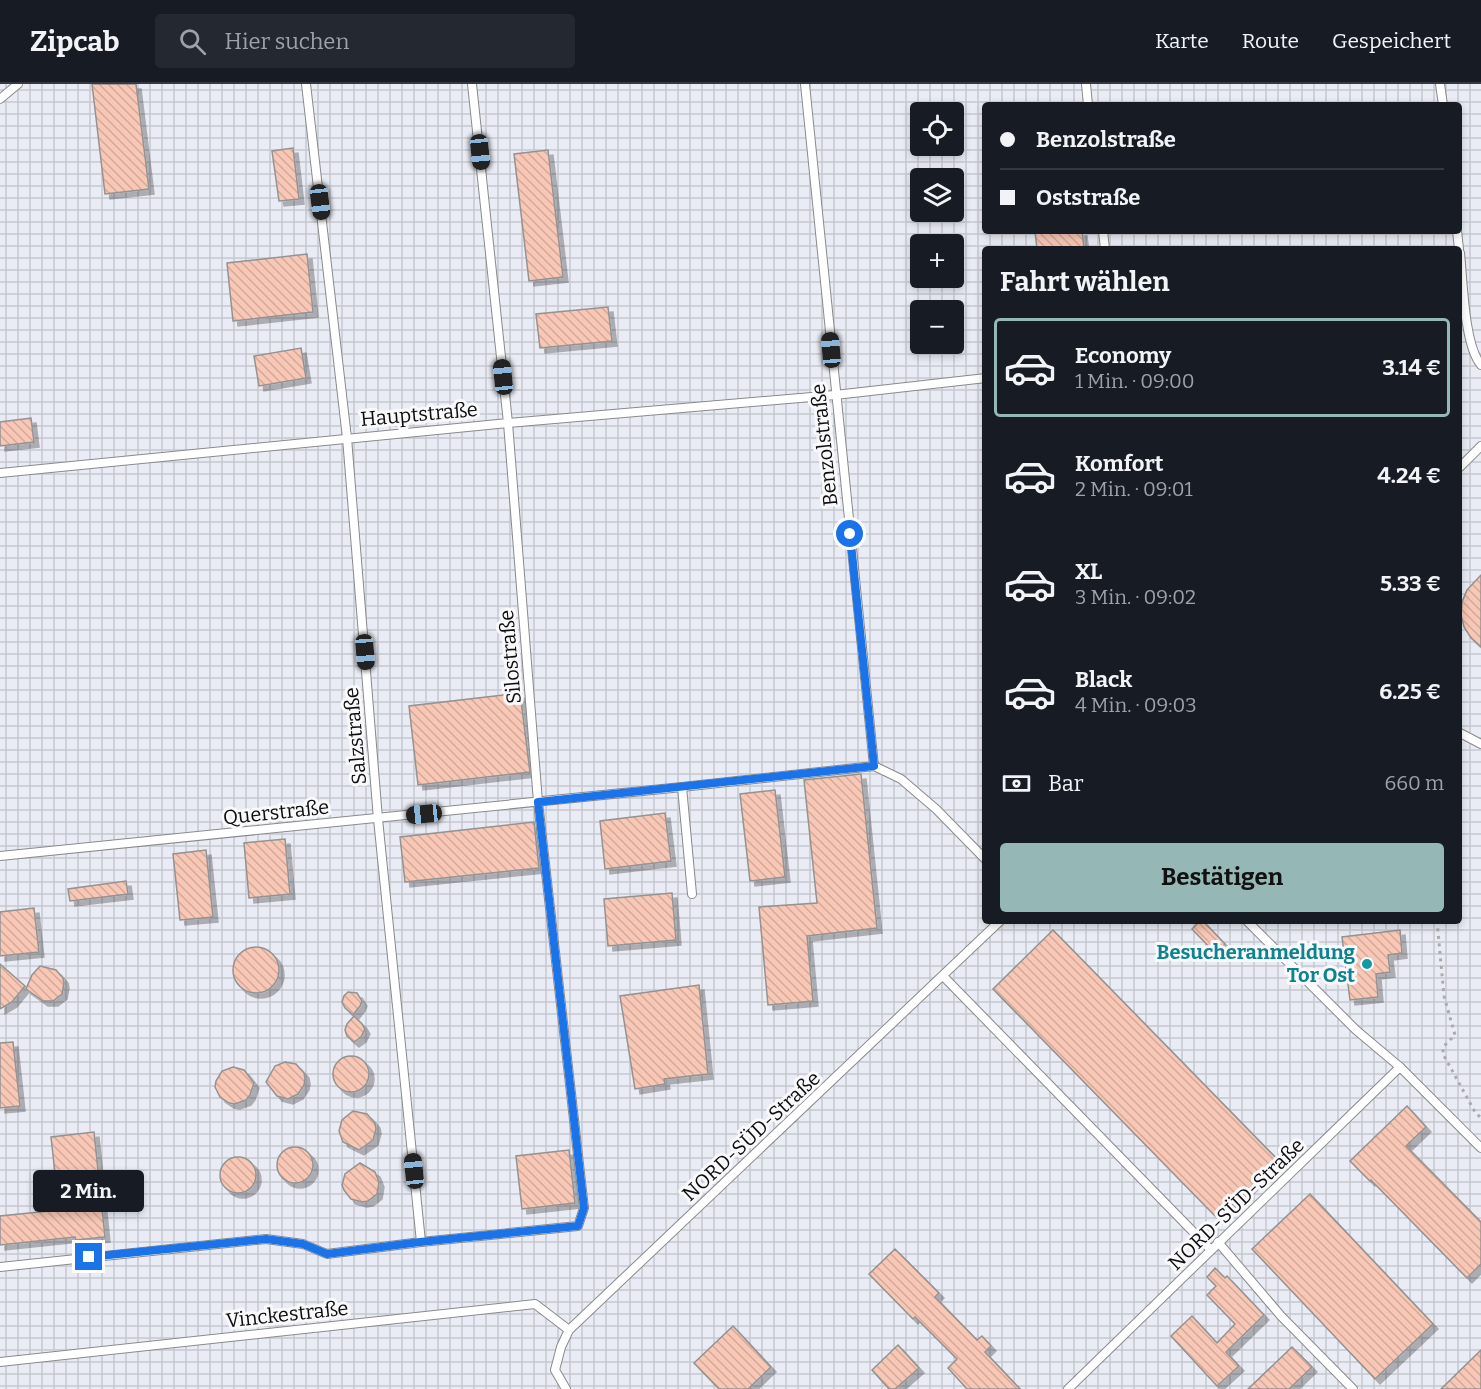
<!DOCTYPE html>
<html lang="de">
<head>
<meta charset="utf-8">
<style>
	:root { --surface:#171b24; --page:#242831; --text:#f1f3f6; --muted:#9ea1a6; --line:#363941; --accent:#95b7b6 }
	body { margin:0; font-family:Bitter,serif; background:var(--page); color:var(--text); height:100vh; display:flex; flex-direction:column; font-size:22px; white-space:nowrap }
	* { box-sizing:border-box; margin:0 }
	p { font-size:20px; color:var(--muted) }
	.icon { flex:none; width:33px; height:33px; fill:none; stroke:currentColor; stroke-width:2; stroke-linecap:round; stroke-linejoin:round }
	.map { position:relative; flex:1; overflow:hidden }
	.drawer { position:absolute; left:982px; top:162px; width:480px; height:678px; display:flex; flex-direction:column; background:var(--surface); border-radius:6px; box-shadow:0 3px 9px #0003 }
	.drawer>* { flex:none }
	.top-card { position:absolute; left:982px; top:18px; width:480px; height:132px; border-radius:6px; box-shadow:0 3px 9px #0003; display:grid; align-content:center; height:132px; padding:0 18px; background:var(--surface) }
	.controls { position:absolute; left:910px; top:18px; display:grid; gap:12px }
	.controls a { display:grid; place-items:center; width:54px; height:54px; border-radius:6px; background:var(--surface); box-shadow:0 3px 9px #0003; font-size:30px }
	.end { position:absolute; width:27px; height:27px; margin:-14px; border:8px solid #1a73e8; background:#fff; box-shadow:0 0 0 3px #fff }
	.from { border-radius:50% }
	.bubble { position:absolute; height:42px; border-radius:6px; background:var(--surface); box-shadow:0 3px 9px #0003; font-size:20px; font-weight:700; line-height:42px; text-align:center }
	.car { position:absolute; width:18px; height:36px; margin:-18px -9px; border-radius:8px; box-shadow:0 0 4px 2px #0007; background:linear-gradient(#222 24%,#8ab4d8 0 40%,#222 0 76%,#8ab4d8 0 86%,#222 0) }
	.top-card b { display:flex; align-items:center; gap:21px; height:57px; font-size:22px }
	.top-card b+b { border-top:2px solid var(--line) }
	.top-card i { width:15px; height:15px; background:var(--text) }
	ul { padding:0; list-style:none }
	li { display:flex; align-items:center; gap:18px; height:99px; margin:0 12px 9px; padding:0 6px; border:3px solid transparent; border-radius:6px }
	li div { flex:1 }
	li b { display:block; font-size:22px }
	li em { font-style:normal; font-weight:700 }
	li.selected { border-color:var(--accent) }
	li>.icon { width:54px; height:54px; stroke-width:1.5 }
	h2 { padding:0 18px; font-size:27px; line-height:72px }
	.pay { display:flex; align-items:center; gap:15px; height:66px; padding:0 18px; font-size:22px }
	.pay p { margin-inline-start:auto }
	.primary-button { display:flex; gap:12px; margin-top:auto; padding:12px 18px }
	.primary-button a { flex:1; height:69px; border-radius:6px; background:var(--accent); color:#111; font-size:24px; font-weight:700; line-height:69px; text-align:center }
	header { display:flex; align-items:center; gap:36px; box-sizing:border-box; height:84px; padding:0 30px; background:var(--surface); border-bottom:2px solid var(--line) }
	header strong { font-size:28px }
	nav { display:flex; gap:33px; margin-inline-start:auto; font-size:21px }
	.search { width:420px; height:54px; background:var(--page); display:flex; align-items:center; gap:15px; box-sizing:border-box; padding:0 21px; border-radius:6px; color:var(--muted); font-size:22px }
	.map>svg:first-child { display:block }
	.industrial { fill:url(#industrial-grid); fill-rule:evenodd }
	.building { fill:url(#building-back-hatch); stroke:#949292; stroke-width:1.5; filter:url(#shadow) }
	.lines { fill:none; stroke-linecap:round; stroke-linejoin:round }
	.service-casing { stroke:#8a8a8b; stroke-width:10 }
	.path { stroke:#ababad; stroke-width:3; stroke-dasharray:3 4.5; stroke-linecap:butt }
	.service { stroke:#fff; stroke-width:8 }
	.route { stroke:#1a73e8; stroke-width:8 }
	.culture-dot { fill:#0f9aa8; stroke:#f9f9fb; stroke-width:2 }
	.labels { text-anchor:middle; stroke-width:6; stroke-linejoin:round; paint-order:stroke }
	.street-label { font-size:20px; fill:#0d0d0e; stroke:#f9f9fb }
	.culture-label { font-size:20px; font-weight:bold; fill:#0d838f; stroke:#f9f9fb; text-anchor:end }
</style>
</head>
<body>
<header>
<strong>Zipcab</strong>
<div class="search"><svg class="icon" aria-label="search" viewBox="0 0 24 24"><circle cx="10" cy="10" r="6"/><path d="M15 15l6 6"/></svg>Hier suchen</div>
<nav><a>Karte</a><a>Route</a><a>Gespeichert</a></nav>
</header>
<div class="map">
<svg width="1481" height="1305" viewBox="0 0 1481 1305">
	<defs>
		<pattern id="industrial-grid" width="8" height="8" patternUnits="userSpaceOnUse" patternTransform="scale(1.5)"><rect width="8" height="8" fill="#e9ecf4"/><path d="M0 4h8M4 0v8" fill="none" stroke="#c7c9d0"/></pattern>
		<pattern id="building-back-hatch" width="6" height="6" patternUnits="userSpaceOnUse" patternTransform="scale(1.5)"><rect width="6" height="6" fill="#f8c7b5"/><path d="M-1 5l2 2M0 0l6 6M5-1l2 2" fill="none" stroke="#d3aa9a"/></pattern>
		<filter id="shadow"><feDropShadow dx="5" dy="5" stdDeviation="0" flood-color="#0004"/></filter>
	</defs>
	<rect width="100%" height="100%" fill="#f9f9fb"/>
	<path class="industrial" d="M0,0H1481V1305H0ZM986,21H1460V147H986ZM921,28H954V62H921ZM921,94H954V128H921ZM921,160H954V194H921ZM986,165H1460V837H986ZM921,226H954V260H921Z"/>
	<g class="building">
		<polygon points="92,0 136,0 149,105 105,110"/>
		<polygon points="293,64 299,115 279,117 272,67"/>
		<polygon points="548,66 563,193 529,197 514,70"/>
		<polygon points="1035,147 1082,147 1084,165 1037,165"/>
		<polygon points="307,170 313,228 233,237 227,179"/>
		<polygon points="608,223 612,257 540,264 536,230"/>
		<polygon points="301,264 306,294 259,302 254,272"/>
		<polygon points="31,334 34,358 0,362 0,338"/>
		<polygon points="1481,491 1481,563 1471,554 1464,543 1461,531 1462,518 1467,506"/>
		<polygon points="520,609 530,688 418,701 409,622"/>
		<polygon points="861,690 877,844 807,852 813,917 768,921 759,823 817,819 804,696"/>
		<polygon points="775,706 785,793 750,797 740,710"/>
		<polygon points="665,729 671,777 605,785 600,737"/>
		<polygon points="534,738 539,784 405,798 400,753"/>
		<polygon points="285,755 290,810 249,814 244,759"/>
		<polygon points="206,766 213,833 180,836 173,770"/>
		<polygon points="126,797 128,810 70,817 68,805"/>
		<polygon points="672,809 676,856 608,862 604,815"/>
		<polygon points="34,824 39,868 0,872 0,828"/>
		<polygon points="1200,837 1203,837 1225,860 1216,870 1192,845"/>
		<polygon points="1053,846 1278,1076 1218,1135 993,905"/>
		<polygon points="1400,846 1402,869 1388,871 1390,888 1376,890 1378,913 1350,916 1342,853"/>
		<circle cx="256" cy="886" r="23"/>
		<polygon points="0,880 25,902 12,918 0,925"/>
		<polygon points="40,882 56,886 63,894 64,899 62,910 53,917 43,917 26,905 32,891"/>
		<polygon points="699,901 708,990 664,995 665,1000 635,1005 620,912"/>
		<polygon points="348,908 357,909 362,917 360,922 353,931 345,924 342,918 344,912"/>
		<polygon points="354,932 362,940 365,945 361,953 354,958 347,952 345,946 347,940"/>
		<polygon points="13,958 20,1022 0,1024 0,959"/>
		<circle cx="351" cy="990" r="18"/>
		<polygon points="285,978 296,980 304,989 305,995 304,1001 298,1010 288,1015 277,1012 266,998 275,982"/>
		<polygon points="233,983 244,986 254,999 250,1011 246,1016 235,1020 229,1019 220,1013 215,1003 216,997 222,987"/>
		<polygon points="1407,1022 1426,1043 1406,1062 1481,1138 1481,1180 1467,1194 1371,1096 1370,1097 1350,1077"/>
		<polygon points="353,1027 367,1030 375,1039 376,1045 373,1056 359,1066 343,1058 339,1047 342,1036"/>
		<polygon points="94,1048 105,1153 76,1156 75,1153 0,1161 0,1132 59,1126 51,1053"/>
		<circle cx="295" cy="1081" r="18"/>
		<polygon points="569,1066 575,1119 522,1125 516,1072"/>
		<circle cx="238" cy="1091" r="18"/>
		<polygon points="360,1079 375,1088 379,1098 377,1110 368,1117 362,1118 351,1115 344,1106 342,1101 345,1090"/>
		<polygon points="1310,1110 1433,1240 1375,1295 1252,1165"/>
		<polygon points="895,1165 939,1209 935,1213 977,1256 982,1252 991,1262 985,1268 1020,1305 967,1305 948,1284 957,1275 915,1233 913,1235 869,1190"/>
		<polygon points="1215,1184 1225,1194 1227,1192 1264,1231 1226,1268 1239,1282 1217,1302 1171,1252 1192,1232 1217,1259 1235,1240 1207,1211 1216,1202 1207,1193"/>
		<polygon points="733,1242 771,1283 748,1305 719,1305 694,1279"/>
		<polygon points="898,1261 919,1284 895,1305 889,1305 872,1286"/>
		<polygon points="1292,1263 1312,1283 1289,1305 1248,1305"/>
		<polygon points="1481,1266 1481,1305 1441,1305"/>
	</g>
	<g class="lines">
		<defs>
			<g id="service">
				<polyline points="306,0 347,354 378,735 421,1158"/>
				<polyline points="805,0 874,682"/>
				<polyline points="1086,0 1088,21"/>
				<polyline points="1440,0 1443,21"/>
				<polyline points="0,15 18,0"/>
				<polyline points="1103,147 1105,165"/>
				<polyline points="1457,147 1459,165"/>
				<path d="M1460,169C1463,197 1464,261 1481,281"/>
				<polyline points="1460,383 1481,362"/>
				<polyline points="0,389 508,339 835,311 986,294"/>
				<polyline points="1460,649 1481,660"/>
				<polyline points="682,703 692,810"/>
				<polyline points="0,772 682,703 874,682 901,695 936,725 986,776"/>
				<polyline points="1247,837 1356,946 1400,983 1481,1064"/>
				<polyline points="943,892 1211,1166"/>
				<polyline points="1218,1158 1281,1232 1353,1305"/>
				<polyline points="0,1183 266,1155 303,1160 327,1170 421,1158 578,1142 584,1124 538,718 508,339 472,0"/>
				<polyline points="0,1278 535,1220 569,1246"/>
				<polyline points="566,1305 555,1286 561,1263 569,1246 1000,837"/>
				<polyline points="1068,1305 1400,983"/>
			</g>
		</defs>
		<use href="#service" class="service-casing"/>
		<polyline class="path" points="1437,837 1444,912 1455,951 1443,963 1443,970 1475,1028 1481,1034"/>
		<use href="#service" class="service"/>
	</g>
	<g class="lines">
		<polyline class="route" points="89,1173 266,1155 303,1160 327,1170 420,1158 578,1142 584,1124 538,718 874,682 850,450"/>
	</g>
	<circle class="culture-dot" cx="1367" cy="880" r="6"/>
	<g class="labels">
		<g class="street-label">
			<text transform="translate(419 330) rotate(-5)" y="7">Hauptstraße</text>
			<text transform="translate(824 361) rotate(-96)" y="7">Benzolstraße</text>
			<text transform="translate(510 573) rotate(-95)" y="7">Silostraße</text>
			<text transform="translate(355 652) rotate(-95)" y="7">Salzstraße</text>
			<text transform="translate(276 728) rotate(-6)" y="7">Querstraße</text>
			<text transform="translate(751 1052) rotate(-43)" y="7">NORD-SÜD-Straße</text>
			<text transform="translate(1236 1120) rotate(-44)" y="7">NORD-SÜD-Straße</text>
			<text transform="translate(287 1230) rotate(-6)" y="7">Vinckestraße</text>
		</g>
		<g class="culture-label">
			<text x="1355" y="875">Besucheranmeldung<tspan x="1355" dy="23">Tor Ost</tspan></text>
		</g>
	</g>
</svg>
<div class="controls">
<a><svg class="icon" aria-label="locate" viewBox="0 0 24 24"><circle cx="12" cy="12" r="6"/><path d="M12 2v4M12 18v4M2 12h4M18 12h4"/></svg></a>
<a><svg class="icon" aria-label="layers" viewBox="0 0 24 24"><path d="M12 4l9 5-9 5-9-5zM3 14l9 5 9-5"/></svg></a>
<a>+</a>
<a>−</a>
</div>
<i class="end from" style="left:850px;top:450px"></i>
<i class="end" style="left:89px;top:1173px"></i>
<div class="bubble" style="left:33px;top:1086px;width:111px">2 Min.</div>
<i class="car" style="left:480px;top:68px;rotate:174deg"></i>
<i class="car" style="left:320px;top:118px;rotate:173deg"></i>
<i class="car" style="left:831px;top:266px;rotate:355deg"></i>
<i class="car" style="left:503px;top:293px;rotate:354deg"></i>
<i class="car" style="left:365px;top:568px;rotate:175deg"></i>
<i class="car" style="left:424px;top:730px;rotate:264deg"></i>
<i class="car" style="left:414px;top:1087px;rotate:354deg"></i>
<div class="top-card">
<b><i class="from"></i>Benzolstraße</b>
<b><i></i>Oststraße</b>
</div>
<section class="drawer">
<h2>Fahrt wählen</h2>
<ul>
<li class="selected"><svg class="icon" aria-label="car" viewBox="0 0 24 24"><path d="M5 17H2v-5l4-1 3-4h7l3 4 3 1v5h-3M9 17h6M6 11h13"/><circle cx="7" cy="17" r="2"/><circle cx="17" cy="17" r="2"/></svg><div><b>Economy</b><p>1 Min. · 09:00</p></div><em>3.14 €</em></li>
<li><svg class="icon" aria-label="car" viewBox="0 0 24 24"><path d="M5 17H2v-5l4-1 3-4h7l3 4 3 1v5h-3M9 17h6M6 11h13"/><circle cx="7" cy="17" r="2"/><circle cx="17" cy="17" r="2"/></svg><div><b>Komfort</b><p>2 Min. · 09:01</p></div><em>4.24 €</em></li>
<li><svg class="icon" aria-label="car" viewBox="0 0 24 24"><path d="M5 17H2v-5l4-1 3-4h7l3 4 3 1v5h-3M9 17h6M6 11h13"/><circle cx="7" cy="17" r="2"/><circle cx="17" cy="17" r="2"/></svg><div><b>XL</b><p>3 Min. · 09:02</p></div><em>5.33 €</em></li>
<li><svg class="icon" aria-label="car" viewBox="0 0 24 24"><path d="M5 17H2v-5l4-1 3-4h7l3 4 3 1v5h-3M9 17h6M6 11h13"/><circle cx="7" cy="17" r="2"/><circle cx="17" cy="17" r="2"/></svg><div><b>Black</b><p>4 Min. · 09:03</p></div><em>6.25 €</em></li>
</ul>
<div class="pay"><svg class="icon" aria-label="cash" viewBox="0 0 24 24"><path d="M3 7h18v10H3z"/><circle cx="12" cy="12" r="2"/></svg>Bar<p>660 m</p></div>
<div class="primary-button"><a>Bestätigen</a></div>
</section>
</div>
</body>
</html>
